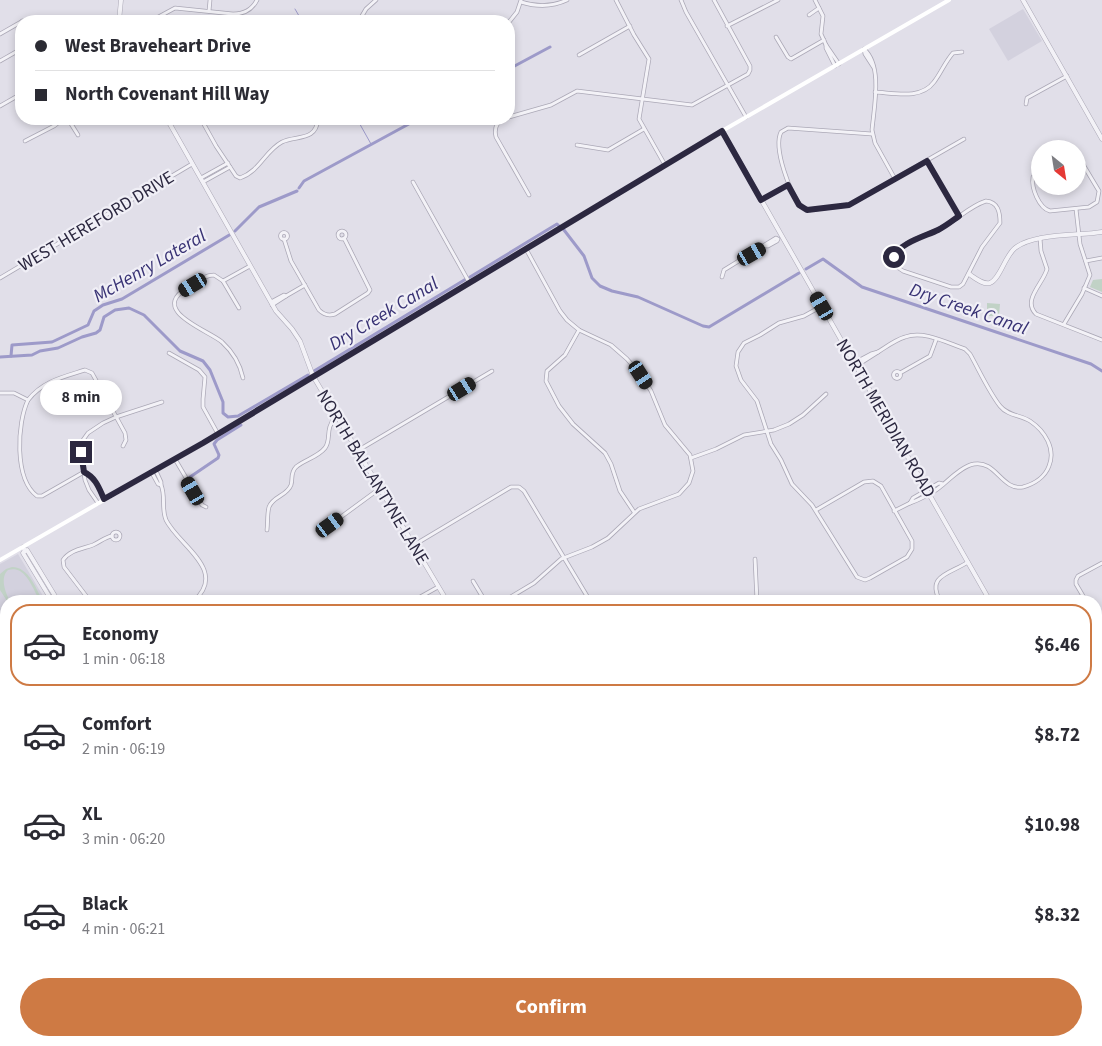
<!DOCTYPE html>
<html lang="en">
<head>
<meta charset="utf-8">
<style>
	:root { --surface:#fff; --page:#f2f2f3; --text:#2b2b33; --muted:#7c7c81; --line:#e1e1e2; --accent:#ce7a44 }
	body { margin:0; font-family:"Source Sans 3",sans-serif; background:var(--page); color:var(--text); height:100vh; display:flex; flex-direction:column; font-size:19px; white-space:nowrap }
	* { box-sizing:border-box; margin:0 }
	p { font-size:16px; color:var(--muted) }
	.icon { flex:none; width:28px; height:28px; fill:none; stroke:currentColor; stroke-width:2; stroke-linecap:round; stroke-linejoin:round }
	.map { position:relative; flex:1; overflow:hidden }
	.sheet { position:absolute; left:0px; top:595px; width:1102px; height:451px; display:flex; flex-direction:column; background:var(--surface); border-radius:20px 20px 0 0; box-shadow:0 2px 8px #0003 }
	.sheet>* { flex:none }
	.top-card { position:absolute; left:15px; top:15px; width:500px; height:110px; border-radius:20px; box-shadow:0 2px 8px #0003; display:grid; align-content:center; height:110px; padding:0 20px; background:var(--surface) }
	.needle { width:32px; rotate:150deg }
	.fabs { position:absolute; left:1031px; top:140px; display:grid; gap:10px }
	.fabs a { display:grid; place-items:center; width:55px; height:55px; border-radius:50%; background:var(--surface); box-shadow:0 2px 8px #0003; font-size:25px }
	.end { position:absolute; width:22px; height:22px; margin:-11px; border:6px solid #2c2840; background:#fff; box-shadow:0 0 0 2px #fff }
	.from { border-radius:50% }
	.bubble { position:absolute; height:35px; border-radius:18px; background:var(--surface); box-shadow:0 2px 8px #0003; font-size:16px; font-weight:700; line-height:35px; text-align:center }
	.car { position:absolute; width:15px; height:30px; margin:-15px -8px; border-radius:6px; box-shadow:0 0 4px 1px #0007; background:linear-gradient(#222 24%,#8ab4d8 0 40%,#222 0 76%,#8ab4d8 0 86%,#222 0) }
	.top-card b { display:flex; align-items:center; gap:18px; height:48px; font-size:19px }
	.top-card b+b { border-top:1px solid var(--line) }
	.top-card i { width:12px; height:12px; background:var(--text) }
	ul { padding:9px 0 0; list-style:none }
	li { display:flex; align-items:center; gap:15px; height:82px; margin:0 10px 8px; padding:0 10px; border:2px solid transparent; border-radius:20px }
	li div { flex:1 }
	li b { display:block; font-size:19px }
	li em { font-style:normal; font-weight:700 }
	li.active { border-color:var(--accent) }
	li>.icon { width:45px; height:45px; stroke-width:1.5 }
	.button { display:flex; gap:10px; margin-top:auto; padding:10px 20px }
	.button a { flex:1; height:58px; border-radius:30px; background:var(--accent); color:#fff; font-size:20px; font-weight:700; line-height:58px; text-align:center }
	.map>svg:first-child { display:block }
	.built { fill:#d3d1de }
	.green { fill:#c1d2c6 }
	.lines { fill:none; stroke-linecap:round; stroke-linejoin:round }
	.stream { stroke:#9d9ac9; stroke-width:1 }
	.canal { stroke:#9d9ac9; stroke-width:3 }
	.minor-casing { stroke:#aba8b6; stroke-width:4.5 }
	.tertiary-casing { stroke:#aba8b6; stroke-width:5 }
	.minor { stroke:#f3f2f7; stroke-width:3 }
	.tertiary { stroke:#f3f2f7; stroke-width:4 }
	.secondary { stroke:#fff; stroke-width:4 }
	.route { stroke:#2c2840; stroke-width:6 }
	.labels { text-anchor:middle; stroke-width:4.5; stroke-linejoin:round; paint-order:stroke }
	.street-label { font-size:18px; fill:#2c2840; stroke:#f0eff6 }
	.water-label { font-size:19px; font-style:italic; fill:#383274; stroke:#f0eff6 }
</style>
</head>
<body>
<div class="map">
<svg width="1102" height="1046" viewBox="0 0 1102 1046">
	<rect width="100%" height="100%" fill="#e1dfe9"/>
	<g class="built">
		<polygon points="1023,9 1042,41 1008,61 989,29"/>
		<polygon points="18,554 46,601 6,601 6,740 0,744 0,564"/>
	</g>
	<g class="green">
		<polygon points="1102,279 1102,292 1090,287 1093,280"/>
		<polygon points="987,303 1000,304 999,316 987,316"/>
		<path d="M12,567C29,567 36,589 43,601H40C35,593 29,576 20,571C16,569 12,569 8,570C0,577 5,592 10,601H7L0,590V574L6,569Z"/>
		<polygon points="6,630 6,657 3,649 0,646 0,633"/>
		<polygon points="0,663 6,674 6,684 0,688"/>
	</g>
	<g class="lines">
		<g class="stream">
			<polyline points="295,9 302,21"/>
			<polyline points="357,119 371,144"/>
		</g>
		<g class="canal">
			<polyline points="509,69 550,47"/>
			<polyline points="299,188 304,181 418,119"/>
			<polyline points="564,230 584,256 592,278 600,286 612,291 638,297 703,326 709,327 799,273"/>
			<polyline points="235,231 259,207 297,191"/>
			<polyline points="806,269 823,259 862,287 1091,364 1102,371"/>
			<polyline points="470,277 557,224 559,226"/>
			<polyline points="11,356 12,345 52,342 88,325 94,311 103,305 122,299 231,234"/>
			<polyline points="0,357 32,355 40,351 58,348 82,337 96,333 100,330 104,317 115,310 129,308 144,315 180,351 203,361 210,370 223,402 223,413 228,417 238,416 308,375"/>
			<polyline points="314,371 466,279"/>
			<polyline points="190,477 218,458 219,455 214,444 217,440 241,425"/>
			<polyline points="539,1040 544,1046"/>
			<polyline points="936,1040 938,1046"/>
		</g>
		<defs>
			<g id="minor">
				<polyline points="616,0 634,35 649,59 639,119 665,165"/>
				<polyline points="681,0 686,12 746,117"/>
				<polyline points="815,0 823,16 821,34 826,45"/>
				<path d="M521,2C537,7 552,7 567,0"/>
				<polyline points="209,11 210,0"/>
				<polyline points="809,15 819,8"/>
				<polyline points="22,21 36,18 58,21"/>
				<path d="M151,21L175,8L233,14C244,14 252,10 257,0"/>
				<polyline points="359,21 366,9 376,0"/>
				<polyline points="509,22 517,12 521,0"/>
				<polyline points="727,26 778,0"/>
				<polyline points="0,34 21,22"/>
				<polyline points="776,37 788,57 791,59 824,40"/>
				<polyline points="579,55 630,26"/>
				<polyline points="0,61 21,49"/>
				<polyline points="835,66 826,48 826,45 839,64"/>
				<path d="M874,68L865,54L864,49C883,66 874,107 872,130L875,143L895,179"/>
				<path d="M875,92C894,93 921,100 934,82C941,73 945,62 953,53L962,52"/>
				<polyline points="1026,104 1027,98 1067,76"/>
				<polyline points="0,106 21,94"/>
				<polyline points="509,117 551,105 577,91 692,105 748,74 750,70 750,66 714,0"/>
				<polyline points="68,119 78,135"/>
				<path d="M201,119L216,146L236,176L240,178C260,171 265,151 282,142C296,135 316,142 318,119"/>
				<path d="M503,119C496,123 494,129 496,137L529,195"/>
				<polyline points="203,123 211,119"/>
				<path d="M872,134L788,128L781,132C773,148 790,194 802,207L810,210L849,205L964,139"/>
				<polyline points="25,141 54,126 63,119"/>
				<polyline points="577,145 608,150 644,129"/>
				<polyline points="927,161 959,216"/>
				<path d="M1040,171L1033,177C1031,188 1039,208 1050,211L1089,207L1097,202L1099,191L1078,156"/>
				<polyline points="201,178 228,163"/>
				<polyline points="203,182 230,167"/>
				<polyline points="413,182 469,282"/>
				<polyline points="761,200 788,185"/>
				<path d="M986,201C998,202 1000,212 1000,223L982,247L963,284L959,287H951L903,271L897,267L894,257C899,241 930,235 943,227C958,219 970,206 986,201Z"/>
				<circle cx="342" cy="235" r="4"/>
				<circle cx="284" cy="236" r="3.5"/>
				<path d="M1040,238L1041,251L1047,269C1043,284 1022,300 1036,314L1102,340"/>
				<path d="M284,239L291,261L319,310C324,315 329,316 335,314L368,293L370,290L344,238"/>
				<polyline points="1086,261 1102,258"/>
				<polyline points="722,277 724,270 776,238 778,239 777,241 768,246 766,246"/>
				<polyline points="0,278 192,164"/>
				<polyline points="223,281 250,266"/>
				<polyline points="1084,288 1102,296"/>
				<polyline points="286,296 305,285"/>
				<polyline points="271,302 284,295 286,296 272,305"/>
				<path d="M239,308L223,281L214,275C204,275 195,283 187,288C149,311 208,330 222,342C233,352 240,364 243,378"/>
				<polyline points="1064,324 1082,294 1090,275 1080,244 1076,209"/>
				<polyline points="579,330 565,355 547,371 546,381 559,406 573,424 605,453 611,464 620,491 634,512"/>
				<path d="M878,352C886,347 895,340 905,337C924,330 947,343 965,349L970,354C979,370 989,392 1000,406C1008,416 1021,415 1030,421C1045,431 1056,449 1049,466C1045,477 1034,484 1023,487C1002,491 996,460 974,464C962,466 949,480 940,487C933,493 919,500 910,503L913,498L939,483L943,484"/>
				<polyline points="169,353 199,370 205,377 203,399 203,407 218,434"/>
				<polyline points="854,363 871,354 878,352 856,366"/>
				<circle cx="897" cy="375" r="3.5"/>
				<polyline points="900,373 930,356 936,340"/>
				<path d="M0,393H14L28,400C43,381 63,377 85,370L92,373L125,433L126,440L123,446"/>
				<path d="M28,400C17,423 14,479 37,496H42L84,472"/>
				<polyline points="357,451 492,371"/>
				<polyline points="691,458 716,449 744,435 774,430 789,424 803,415 826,394"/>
				<polyline points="175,459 202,505 206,507"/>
				<path d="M85,472C96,478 99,488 104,499"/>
				<polyline points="152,473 158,484 161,485 161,482 156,471"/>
				<path d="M161,485C166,496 161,508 166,520C179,546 228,570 194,601"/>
				<polyline points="98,503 89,490 85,480 81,452 83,440 88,433 103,423 116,417 162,402"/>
				<polyline points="816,510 864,482 873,481 881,486 912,541 912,549 907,557 870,578 865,580 857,577 812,505 792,484 781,460 771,444 757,401 741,380 736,366 738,352 744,343 760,335 779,323 804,316 822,306"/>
				<polyline points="894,511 910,503"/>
				<polyline points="330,525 379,489"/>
				<path d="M267,530C268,522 267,514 269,507C273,496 287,496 291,485C293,479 290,473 296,467C304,460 318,457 325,448C332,439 324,430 336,416"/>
				<circle cx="116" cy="536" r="4"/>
				<polyline points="414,545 511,487 519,487 524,491 590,601"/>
				<polyline points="755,559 757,601"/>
				<polyline points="473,581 485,601"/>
				<path d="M90,601L64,567L63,560C70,550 82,549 93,545C100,542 105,537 112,536"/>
				<polyline points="413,601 438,587"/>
				<polyline points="504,601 534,583 561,559 592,547 608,538 639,509 679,494 689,483 693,471 690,455 665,425 651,391 641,375 627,359 611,345 579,330 567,320 560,311 526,249"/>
				<path d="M940,601C926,575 950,574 968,562"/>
				<polyline points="1086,601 1076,584 1076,580 1078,576 1102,563"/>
				<polyline points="1096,619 1102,630"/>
				<polyline points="0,768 6,769"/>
				<polyline points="0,814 6,810"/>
				<polyline points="0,1007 6,1002"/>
				<polyline points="1096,1026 1102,1023"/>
				<polyline points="285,1040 290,1046"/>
				<polyline points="330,1040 334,1046"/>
				<polyline points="526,1040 531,1046"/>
				<polyline points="1044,1040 1065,1040"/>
				<polyline points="193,1041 200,1046"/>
				<polyline points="51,1046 55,1040"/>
			</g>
			<g id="tertiary">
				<polyline points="1023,0 1102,139"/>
				<polyline points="119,21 121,0"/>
				<polyline points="167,119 276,311 292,329 300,341 313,376 447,601"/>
				<polyline points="722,131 990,601"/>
				<path d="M969,274C975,278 983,285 990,283C1000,279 1005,256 1015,248C1034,233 1078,236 1102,232"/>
				<polyline points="23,547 25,551 27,550 58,601"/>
				<polyline points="25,551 23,553 52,601"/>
				<polyline points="707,1040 711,1046"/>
			</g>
		</defs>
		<use href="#minor" class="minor-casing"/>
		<use href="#tertiary" class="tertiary-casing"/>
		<use href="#minor" class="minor"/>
		<use href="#tertiary" class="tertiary"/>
		<g class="secondary">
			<polyline points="0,560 203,443 722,131 949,0"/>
			<polyline points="1096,674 1102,671"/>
			<polyline points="447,1046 457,1040"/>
		</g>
	</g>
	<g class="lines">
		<path class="route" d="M81,452L84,472C96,478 99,488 104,499L203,443L722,131L761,200L788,185L799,205L807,210L849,205L927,161L959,216C952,221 946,226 938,230C926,236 899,243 894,257"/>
	</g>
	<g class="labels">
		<g class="street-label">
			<text transform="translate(96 221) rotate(-31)" y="6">WEST HEREFORD DRIVE</text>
			<text transform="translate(886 418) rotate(60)" y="6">NORTH MERIDIAN ROAD</text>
			<text transform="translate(373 477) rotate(59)" y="6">NORTH BALLANTYNE LANE</text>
		</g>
		<g class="water-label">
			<text transform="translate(149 265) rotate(-30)" y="7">McHenry Lateral</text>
			<text transform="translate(969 308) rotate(19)" y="7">Dry Creek Canal</text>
			<text transform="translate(383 313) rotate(-31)" y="7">Dry Creek Canal</text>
		</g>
	</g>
</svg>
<div class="fabs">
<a><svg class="needle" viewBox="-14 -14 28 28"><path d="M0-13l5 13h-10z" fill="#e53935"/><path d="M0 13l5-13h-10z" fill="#7c7c81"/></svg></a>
</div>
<i class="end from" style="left:894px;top:257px"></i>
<i class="end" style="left:81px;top:452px"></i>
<div class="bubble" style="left:40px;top:380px;width:82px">8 min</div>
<i class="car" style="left:752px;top:254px;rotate:60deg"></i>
<i class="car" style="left:193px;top:285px;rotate:239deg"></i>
<i class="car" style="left:822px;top:306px;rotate:330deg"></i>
<i class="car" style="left:641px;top:375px;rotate:147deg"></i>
<i class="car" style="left:462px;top:389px;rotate:59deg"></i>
<i class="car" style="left:193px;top:491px;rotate:330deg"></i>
<i class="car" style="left:330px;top:525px;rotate:54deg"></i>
<div class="top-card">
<b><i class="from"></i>West Braveheart Drive</b>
<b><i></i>North Covenant Hill Way</b>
</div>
<section class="sheet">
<ul>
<li class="active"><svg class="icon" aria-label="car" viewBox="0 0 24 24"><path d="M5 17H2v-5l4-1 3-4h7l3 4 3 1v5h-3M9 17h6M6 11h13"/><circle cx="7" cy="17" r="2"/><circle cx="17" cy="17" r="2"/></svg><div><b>Economy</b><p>1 min · 06:18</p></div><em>$6.46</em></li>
<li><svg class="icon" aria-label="car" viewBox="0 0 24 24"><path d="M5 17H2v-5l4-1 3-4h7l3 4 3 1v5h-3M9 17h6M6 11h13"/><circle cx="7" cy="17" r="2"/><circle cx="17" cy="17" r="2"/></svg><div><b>Comfort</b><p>2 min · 06:19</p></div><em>$8.72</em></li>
<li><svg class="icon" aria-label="car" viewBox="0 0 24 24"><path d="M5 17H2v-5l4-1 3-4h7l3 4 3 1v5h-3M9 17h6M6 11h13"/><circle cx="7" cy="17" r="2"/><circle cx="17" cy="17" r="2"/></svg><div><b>XL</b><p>3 min · 06:20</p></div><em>$10.98</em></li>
<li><svg class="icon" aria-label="car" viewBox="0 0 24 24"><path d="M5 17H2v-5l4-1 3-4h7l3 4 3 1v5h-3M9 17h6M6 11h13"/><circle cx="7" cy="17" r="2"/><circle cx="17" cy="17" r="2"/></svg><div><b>Black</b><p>4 min · 06:21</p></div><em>$8.32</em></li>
</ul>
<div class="button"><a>Confirm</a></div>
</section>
</div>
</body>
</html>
